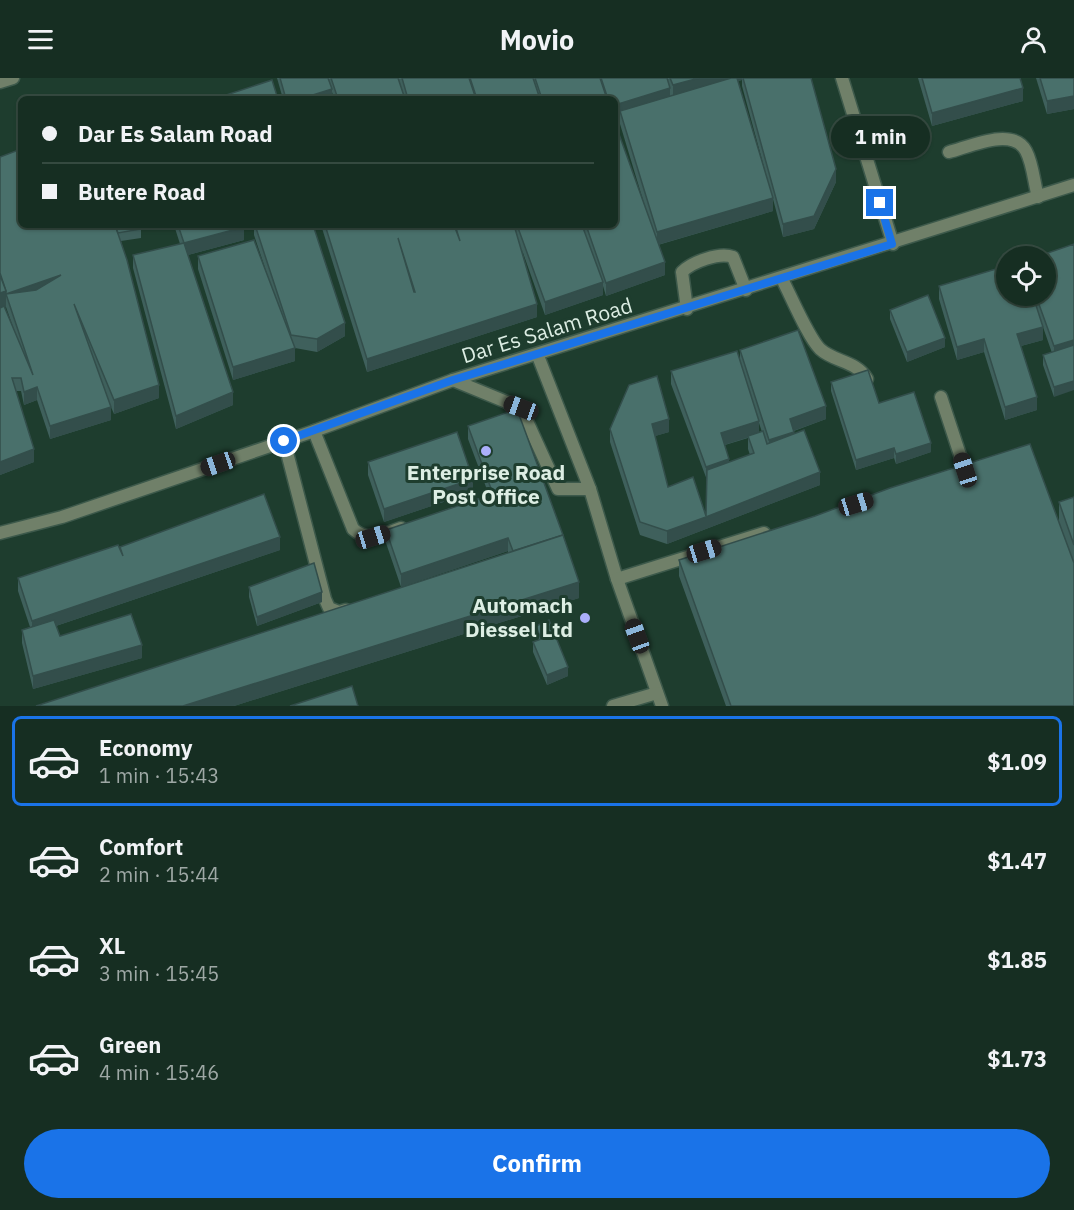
<!DOCTYPE html>
<html lang="en">
<head>
<meta charset="utf-8">
<style>
	:root { --surface:#162e22; --page:#1f362a; --text:#f1f3f6; --muted:#9ea8a5; --line:#354a40; --accent:#1a73e8 }
	body { margin:0; font-family:"IBM Plex Sans",sans-serif; background:var(--page); color:var(--text); height:100vh; display:flex; flex-direction:column; font-size:22px; white-space:nowrap }
	* { box-sizing:border-box; margin:0 }
	p { font-size:20px; color:var(--muted) }
	.icon { flex:none; width:33px; height:33px; fill:none; stroke:currentColor; stroke-width:2; stroke-linecap:round; stroke-linejoin:round }
	.map { position:relative; height:628px; overflow:hidden }
	.drawer { display:flex; flex-direction:column; background:var(--surface); flex:1 }
	.drawer>* { flex:none }
	.hud { position:absolute; left:18px; top:18px; width:600px; height:132px; border-radius:9px; box-shadow:0 2px 4px #0004,0 0 0 2px var(--line); display:grid; align-content:center; height:132px; padding:0 24px; background:var(--surface) }
	.tools { position:absolute; left:996px; top:168px; display:grid; gap:12px }
	.tools a { display:grid; place-items:center; width:60px; height:60px; border-radius:50%; background:var(--surface); box-shadow:0 2px 4px #0004,0 0 0 2px var(--line); font-size:30px }
	.end { position:absolute; width:27px; height:27px; margin:-14px; border:8px solid #1a73e8; background:#fff; box-shadow:0 0 0 3px #fff }
	.from { border-radius:50% }
	.bubble { position:absolute; height:42px; border-radius:21px; background:var(--surface); box-shadow:0 2px 4px #0004,0 0 0 2px var(--line); font-size:20px; font-weight:700; line-height:42px; text-align:center }
	.car { position:absolute; width:18px; height:36px; margin:-18px -9px; border-radius:8px; box-shadow:0 0 4px 2px #0007; background:linear-gradient(#222 24%,#8ab4d8 0 40%,#222 0 76%,#8ab4d8 0 86%,#222 0) }
	.hud b { display:flex; align-items:center; gap:21px; height:57px; font-size:22px }
	.hud b+b { border-top:2px solid var(--line) }
	.hud i { width:15px; height:15px; background:var(--text) }
	ul { padding:10px 0 0; list-style:none }
	li { display:flex; align-items:center; gap:18px; height:90px; margin:0 12px 9px; padding:0 12px; border:3px solid transparent; border-radius:9px }
	li div { flex:1 }
	li b { display:block; font-size:22px }
	li em { font-style:normal; font-weight:700 }
	li.on { border-color:var(--accent) }
	li>.icon { width:54px; height:54px; stroke-width:1.5 }
	.button { display:flex; gap:12px; margin-top:auto; padding:12px 24px }
	.button a { flex:1; height:69px; border-radius:36px; background:var(--accent); color:#fff; font-size:24px; font-weight:700; line-height:69px; text-align:center }
	header { display:flex; justify-content:space-between; align-items:center; height:78px; padding:0 24px; background:var(--surface); font-size:27px; font-weight:700 }
	.map>svg:first-child { display:block }
	.lines { fill:none; stroke-linecap:round; stroke-linejoin:round }
	.lane-casing { stroke:#3d594b; stroke-width:15 }
	.street-casing { stroke:#3d594b; stroke-width:15 }
	.lane { stroke:#708069; stroke-width:12 }
	.street { stroke:#708069; stroke-width:12 }
	.wall { fill:#3f605c; fill-rule:evenodd }
	.shaded-wall { fill:#334e4b }
	.building { fill:#49706b; stroke:#334e4b; stroke-width:1.5; fill-rule:evenodd }
	.route { stroke:#1a73e8; stroke-width:8 }
	.poi-dot { fill:#abaffb; stroke:#1e3d2e; stroke-width:2 }
	.labels { text-anchor:middle; stroke-width:6; stroke-linejoin:round; paint-order:stroke }
	.street-label { font-size:21px; fill:#ddeee4; stroke:#1e3d2e }
	.poi-label { font-size:21px; font-weight:bold; fill:#ddeee4; stroke:#1e3d2e }
</style>
</head>
<body>
<header><svg class="icon" aria-label="menu" viewBox="0 0 24 24"><path d="M4 6h16M4 12h16M4 18h16"/></svg>Movio<svg class="icon" aria-label="person" viewBox="0 0 24 24"><circle cx="12" cy="8" r="4"/><path d="M4 21q1-7 8-7t8 7"/></svg></header>
<div class="map">
<svg width="1074" height="628" viewBox="0 0 1074 628">
	<rect width="100%" height="100%" fill="#1e3d2e"/>
	<g class="lines">
		<defs>
			<g id="lane">
				<path d="M949,74C969,69 1013,48 1026,73C1033,86 1034,105 1038,119"/>
				<path d="M782,201C791,218 808,259 820,271C834,284 857,283 867,301"/>
				<path d="M687,231L682,194C692,184 719,174 733,179L746,212"/>
				<polyline points="538,278 590,411 617,501 662,628"/>
				<polyline points="453,302 521,330 558,411 590,411"/>
				<polyline points="941,319 965,392"/>
				<path d="M314,353L353,451C368,465 384,456 401,450"/>
				<polyline points="284,363 325,521 329,530 339,534 346,532"/>
				<polyline points="617,501 764,455"/>
				<polyline points="613,628 657,615"/>
			</g>
			<g id="street">
				<polyline points="842,0 893,166"/>
				<polyline points="0,4 13,0"/>
				<polyline points="0,455 62,439 314,353 453,302 1074,107"/>
			</g>
		</defs>
		<use href="#lane" class="lane-casing"/>
		<use href="#street" class="street-casing"/>
		<use href="#lane" class="lane"/>
		<use href="#street" class="street"/>
	</g>
	<g class="wall">
		<path d="M277,0H811L836,104L814,151L783,159L773,121V133L658,167L665,197L606,218L603,208V217L545,237L522,172L537,239L367,294L321,147H615L646,132L620,46V38L615,21H334L332,14V20L329,21H283ZM742,2V8L768,104L738,3Z"/>
		<polygon points="918,0 1020,0 1023,23 932,48"/>
		<polygon points="1036,0 1074,0 1074,31 1047,36"/>
		<path d="M0,79L141,151V160L121,163L159,320L114,336L111,329V342L50,361L37,322L24,327L21,313H16L34,384L0,397ZM6,229L14,252L4,230Z"/>
		<polygon points="174,147 244,147 244,162 188,177 233,327 176,351 133,190 133,177 180,166"/>
		<polygon points="247,147 313,147 345,258 317,274 295,270 295,283 233,302 198,191 198,178 269,202 254,157 254,147 247,149"/>
		<polygon points="1074,166 1054,319 1043,287 1043,277 1052,275 1043,249 1043,262 1021,268 1037,332 1005,342 984,274 957,282 939,221 939,208 1006,218 1046,218"/>
		<polygon points="890,232 945,269 907,284 890,241"/>
		<path d="M740,272L826,341L794,353V356L820,407L667,466L640,457L610,364V351L669,354L655,358L668,409L706,438L707,402L671,306V293L740,282ZM759,345L762,354H759ZM748,360V371L750,377L729,384L725,367Z"/>
		<polygon points="831,304 879,325 931,374 896,386 894,380 856,392 831,313"/>
		<polygon points="468,348 579,520 234,628 36,628 508,475 508,473 401,509 386,465 386,452 489,417 468,361"/>
		<polygon points="368,384 473,414 384,444 368,397"/>
		<polygon points="1074,419 1074,628 726,628 679,498 679,482 1059,444 1059,424"/>
		<polygon points="120,469 280,472 56,548 60,558 142,580 33,611 22,565 22,552 30,549 18,513 18,500 120,472"/>
		<polygon points="249,509 322,524 257,548 249,519"/>
		<polygon points="536,548 568,598 547,607 533,574 533,564 538,562 536,557"/>
	</g>
	<g class="shaded-wall">
		<polygon points="699,0 742,0 742,2 673,20 673,7"/>
		<polygon points="670,10 670,23 620,33 620,38 615,40 615,27"/>
		<polygon points="1023,10 1023,23 932,48 932,35"/>
		<polygon points="332,11 332,20 300,21"/>
		<polygon points="1074,18 1074,31 1047,36 1047,23"/>
		<polygon points="836,91 836,104 814,151 783,159 783,146"/>
		<polygon points="773,120 773,133 657,167 657,154"/>
		<polygon points="244,149 244,162 184,178 184,165"/>
		<polygon points="665,184 665,197 606,218 606,205"/>
		<polygon points="61,197 61,210 6,216 6,229 0,231 0,215"/>
		<polygon points="603,204 603,217 545,237 545,224"/>
		<polygon points="537,226 537,239 367,294 367,281"/>
		<polygon points="345,245 345,258 317,274 317,261"/>
		<polygon points="1043,249 1043,262 1017,269 1017,256"/>
		<polygon points="945,260 945,269 907,284 907,274"/>
		<polygon points="984,261 984,274 957,282 957,269"/>
		<polygon points="1074,262 1074,275 1054,281 1054,268"/>
		<polygon points="295,270 295,283 233,302 233,289"/>
		<polygon points="1074,303 1074,312 1054,319 1054,309"/>
		<polygon points="159,307 159,320 114,336 114,322"/>
		<polygon points="37,309 37,322 24,327 24,314"/>
		<polygon points="233,314 233,327 176,351 176,338"/>
		<polygon points="1037,319 1037,332 1005,342 1005,329"/>
		<polygon points="826,328 826,341 790,354 790,341"/>
		<polygon points="111,329 111,342 50,361 50,348"/>
		<polygon points="669,341 669,354 652,359 652,346"/>
		<polygon points="759,343 759,356 721,368 721,355"/>
		<polygon points="794,354 794,367 769,375 769,362"/>
		<polygon points="931,365 931,374 896,386 896,376"/>
		<polygon points="894,370 894,380 856,392 856,382"/>
		<polygon points="34,371 34,384 0,397 0,384"/>
		<polygon points="729,381 729,394 706,402 706,389"/>
		<polygon points="820,394 820,407 667,466 667,453"/>
		<polygon points="473,401 473,414 384,444 384,431"/>
		<polygon points="280,459 280,472 32,556 32,543"/>
		<polygon points="508,460 508,473 401,509 401,496"/>
		<polygon points="579,504 579,520 234,628 183,628"/>
		<polygon points="322,514 322,524 257,548 257,539"/>
		<polygon points="142,567 142,580 33,611 33,598"/>
		<polygon points="568,589 568,598 547,607 547,597"/>
	</g>
	<g class="building">
		<polygon points="280,0 328,0 332,11 300,21 286,21"/>
		<polygon points="331,0 398,0 405,21 338,21"/>
		<polygon points="402,0 469,0 476,21 408,21"/>
		<polygon points="470,0 533,0 540,21 477,21"/>
		<polygon points="535,0 600,0 607,21 542,21"/>
		<polygon points="601,0 667,0 670,10 615,27 615,21 608,21"/>
		<polygon points="670,0 699,0 673,7"/>
		<polygon points="731,0 737,0 773,120 657,154 620,33"/>
		<polygon points="743,0 811,0 836,91 814,138 783,146"/>
		<polygon points="922,0 1020,0 1023,10 932,35"/>
		<polygon points="1040,0 1074,0 1074,18 1047,23"/>
		<polygon points="272,2 278,21 214,21"/>
		<polygon points="615,45 665,184 606,205 586,147 615,147"/>
		<polygon points="21,71 21,147 115,147 127,182 159,307 114,322 74,226 111,329 50,348 37,309 24,314 21,300 12,300 34,371 0,384 0,230 4,228 33,297 6,216 36,212 61,197 6,216 6,213 0,195 0,79"/>
		<polygon points="115,147 140,147 141,151 118,155"/>
		<polygon points="178,147 244,147 244,149 184,165"/>
		<polygon points="255,147 313,147 345,245 317,261 291,257"/>
		<path d="M325,147H454L460,163L455,147H514L537,226L367,281ZM398,160L415,214H414Z"/>
		<polygon points="517,147 582,147 603,204 545,224"/>
		<polygon points="254,162 295,270 233,289 198,178"/>
		<polygon points="184,165 233,314 176,338 133,177"/>
		<polygon points="1074,166 1074,262 1054,268 1036,218 1046,218 1046,178 1039,178"/>
		<polygon points="1006,188 1006,218 1033,218 1043,249 1017,256 1037,319 1005,329 984,261 957,269 939,208"/>
		<polygon points="0,197 6,213 0,215"/>
		<polygon points="928,217 945,260 907,274 890,232"/>
		<polygon points="798,252 826,328 790,341 794,354 769,362 740,272"/>
		<polygon points="1074,267 1074,303 1054,309 1043,277"/>
		<polygon points="737,273 759,343 721,355 729,381 706,389 671,293"/>
		<polygon points="868,292 879,325 914,314 931,365 896,376 894,370 856,382 831,304"/>
		<polygon points="657,298 669,341 652,346 668,409 693,399 706,438 707,392 754,375 748,358 763,353 767,366 804,352 820,394 706,439 667,453 640,444 610,351 629,307"/>
		<polygon points="517,331 563,457 513,473 508,460 401,496 386,452 493,416 468,348"/>
		<polygon points="457,354 473,401 384,431 368,384"/>
		<polygon points="1030,366 1074,485 1074,628 731,628 679,482 815,438 890,410"/>
		<polygon points="264,416 280,459 32,543 18,500 118,467 123,478 120,469"/>
		<polygon points="1074,419 1074,467 1059,424"/>
		<polygon points="563,457 579,504 183,628 36,628"/>
		<polygon points="314,485 322,514 257,539 249,509"/>
		<polygon points="131,536 142,567 33,598 22,552 54,542 60,558"/>
		<polygon points="549,542 568,589 547,597 533,564 541,561 536,548"/>
		<polygon points="352,608 358,628 290,628"/>
	</g>
	<g class="lines">
		<polyline class="route" points="284,363 453,302 892,166 880,125"/>
	</g>
	<g class="poi-dot">
		<circle cx="486" cy="373" r="6"/>
		<circle cx="585" cy="540" r="6"/>
	</g>
	<g class="labels">
		<g class="street-label">
			<text transform="translate(547 253) rotate(-17)" y="7">Dar Es Salam Road</text>
		</g>
		<g class="poi-label">
			<text x="486" y="402">Enterprise Road<tspan x="486" dy="24">Post Office</tspan></text>
			<text x="573" y="535" text-anchor="end">Automach<tspan x="573" dy="24">Diessel Ltd</tspan></text>
		</g>
	</g>
</svg>
<div class="tools">
<a><svg class="icon" aria-label="locate" viewBox="0 0 24 24"><circle cx="12" cy="12" r="6"/><path d="M12 2v4M12 18v4M2 12h4M18 12h4"/></svg></a>
</div>
<i class="end from" style="left:284px;top:363px"></i>
<i class="end" style="left:880px;top:125px"></i>
<div class="bubble" style="left:831px;top:38px;width:99px">1 min</div>
<i class="car" style="left:521px;top:330px;rotate:290deg"></i>
<i class="car" style="left:218px;top:386px;rotate:251deg"></i>
<i class="car" style="left:965px;top:392px;rotate:342deg"></i>
<i class="car" style="left:856px;top:426px;rotate:73deg"></i>
<i class="car" style="left:373px;top:459px;rotate:73deg"></i>
<i class="car" style="left:704px;top:473px;rotate:73deg"></i>
<i class="car" style="left:637px;top:558px;rotate:340deg"></i>
<div class="hud">
<b><i class="from"></i>Dar Es Salam Road</b>
<b><i></i>Butere Road</b>
</div>
</div>
<section class="drawer">
<ul>
<li class="on"><svg class="icon" aria-label="car" viewBox="0 0 24 24"><path d="M5 17H2v-5l4-1 3-4h7l3 4 3 1v5h-3M9 17h6M6 11h13"/><circle cx="7" cy="17" r="2"/><circle cx="17" cy="17" r="2"/></svg><div><b>Economy</b><p>1 min · 15:43</p></div><em>$1.09</em></li>
<li><svg class="icon" aria-label="car" viewBox="0 0 24 24"><path d="M5 17H2v-5l4-1 3-4h7l3 4 3 1v5h-3M9 17h6M6 11h13"/><circle cx="7" cy="17" r="2"/><circle cx="17" cy="17" r="2"/></svg><div><b>Comfort</b><p>2 min · 15:44</p></div><em>$1.47</em></li>
<li><svg class="icon" aria-label="car" viewBox="0 0 24 24"><path d="M5 17H2v-5l4-1 3-4h7l3 4 3 1v5h-3M9 17h6M6 11h13"/><circle cx="7" cy="17" r="2"/><circle cx="17" cy="17" r="2"/></svg><div><b>XL</b><p>3 min · 15:45</p></div><em>$1.85</em></li>
<li><svg class="icon" aria-label="car" viewBox="0 0 24 24"><path d="M5 17H2v-5l4-1 3-4h7l3 4 3 1v5h-3M9 17h6M6 11h13"/><circle cx="7" cy="17" r="2"/><circle cx="17" cy="17" r="2"/></svg><div><b>Green</b><p>4 min · 15:46</p></div><em>$1.73</em></li>
</ul>
<div class="button"><a>Confirm</a></div>
</section>
</body>
</html>
